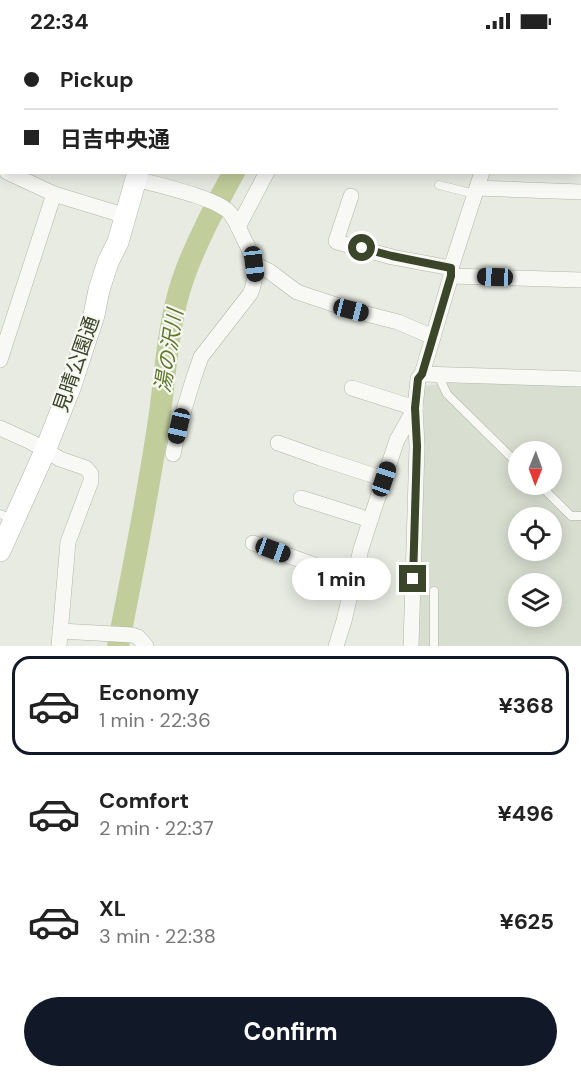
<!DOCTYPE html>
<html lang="en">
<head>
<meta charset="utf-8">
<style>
	:root { --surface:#fff; --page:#f2f2f2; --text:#222; --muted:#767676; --line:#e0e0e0; --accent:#111827 }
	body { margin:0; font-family:"DM Sans","Noto Sans JP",sans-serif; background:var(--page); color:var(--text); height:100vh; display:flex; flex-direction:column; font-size:22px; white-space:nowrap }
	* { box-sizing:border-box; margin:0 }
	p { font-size:20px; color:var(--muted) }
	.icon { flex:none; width:33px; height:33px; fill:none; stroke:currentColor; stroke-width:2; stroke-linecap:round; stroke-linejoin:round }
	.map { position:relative; height:604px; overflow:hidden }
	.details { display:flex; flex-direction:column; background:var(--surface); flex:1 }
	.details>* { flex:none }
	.guide { position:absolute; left:0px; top:0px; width:582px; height:132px; box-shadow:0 3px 15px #0003; display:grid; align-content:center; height:132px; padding:0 24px; background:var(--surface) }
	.needle { width:39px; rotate:181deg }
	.controls { position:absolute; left:508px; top:399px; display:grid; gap:12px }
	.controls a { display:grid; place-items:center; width:54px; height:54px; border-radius:50%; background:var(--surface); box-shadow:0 3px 15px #0003; font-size:30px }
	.end { position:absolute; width:27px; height:27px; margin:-14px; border:8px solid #3a4529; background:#fff; box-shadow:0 0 0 3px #fff }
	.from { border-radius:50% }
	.bubble { position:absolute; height:42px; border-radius:21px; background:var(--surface); box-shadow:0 3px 15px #0003; font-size:20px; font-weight:700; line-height:42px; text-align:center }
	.car { position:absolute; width:18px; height:36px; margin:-18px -9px; border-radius:8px; box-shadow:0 0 4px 2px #0007; background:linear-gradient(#222 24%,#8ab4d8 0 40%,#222 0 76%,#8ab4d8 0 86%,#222 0) }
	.guide b { display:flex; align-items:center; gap:21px; height:57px; font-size:22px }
	.guide b+b { border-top:2px solid var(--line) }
	.guide i { width:15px; height:15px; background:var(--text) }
	ul { padding:10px 0 0; list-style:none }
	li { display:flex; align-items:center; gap:18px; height:99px; margin:0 12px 9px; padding:0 12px; border:3px solid transparent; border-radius:18px }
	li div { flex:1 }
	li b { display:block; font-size:22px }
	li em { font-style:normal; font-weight:700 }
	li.on { border-color:var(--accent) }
	li>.icon { width:54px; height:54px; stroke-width:1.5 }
	.button { display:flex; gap:12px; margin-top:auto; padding:12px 24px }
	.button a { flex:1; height:69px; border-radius:36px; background:var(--accent); color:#fff; font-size:24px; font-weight:700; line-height:69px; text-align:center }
	.status { display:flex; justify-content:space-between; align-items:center; height:42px; padding:0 30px; background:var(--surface); direction:ltr }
	.status svg { height:16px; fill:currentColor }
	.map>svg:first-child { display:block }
	.built { fill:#d8ded0; fill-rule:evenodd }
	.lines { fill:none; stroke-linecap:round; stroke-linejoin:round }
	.river { stroke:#c1cd9b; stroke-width:22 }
	.lane-casing { stroke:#b0b6a7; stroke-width:9 }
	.street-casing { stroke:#b0b6a7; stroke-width:16 }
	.secondary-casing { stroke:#b0b6a7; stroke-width:22 }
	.lane { stroke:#f8f9f5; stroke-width:8 }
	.street { stroke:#f8f9f5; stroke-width:15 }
	.secondary { stroke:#fff; stroke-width:21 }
	.route { stroke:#3a4529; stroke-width:8 }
	.labels { text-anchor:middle; stroke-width:4.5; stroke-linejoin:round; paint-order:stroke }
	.street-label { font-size:20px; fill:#3a4529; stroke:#f6f8f2 }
	.water-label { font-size:21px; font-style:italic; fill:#61772e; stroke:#f6f8f2 }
</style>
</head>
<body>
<div class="status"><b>22:34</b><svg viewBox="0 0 49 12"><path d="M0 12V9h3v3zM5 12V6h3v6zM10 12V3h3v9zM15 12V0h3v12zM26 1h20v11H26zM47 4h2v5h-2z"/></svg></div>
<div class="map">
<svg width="581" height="604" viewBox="0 0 581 604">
	<rect width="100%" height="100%" fill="#e8ebe2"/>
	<path class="built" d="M449,341L581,344V604H418L424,405L423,344ZM519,410H552V442H519ZM519,476H552V508H519ZM519,542H552V574H519Z"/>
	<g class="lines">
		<g class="river">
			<polyline points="326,2 327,0"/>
			<path d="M118,604C133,527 149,449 160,371C166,326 168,281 183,237C196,200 215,165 234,130"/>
		</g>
		<defs>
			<g id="lane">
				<polyline points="439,143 475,152"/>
				<polyline points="438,333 447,352 519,423"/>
				<polyline points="539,442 571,474 581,474"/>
				<polyline points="0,472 13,477"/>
				<polyline points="434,604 434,549"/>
			</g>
			<g id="street">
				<polyline points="46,0 49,2"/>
				<polyline points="252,2 252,0"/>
				<polyline points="427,2 428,0"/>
				<polyline points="522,2 523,0"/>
				<polyline points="0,55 2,56"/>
				<polyline points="580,71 581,71"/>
				<polyline points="7,130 54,152 126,174"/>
				<path d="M136,137C157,143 215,155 229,170C237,179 241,192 247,203C255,219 258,235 250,252L201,315L194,335L179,384L173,412"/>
				<polyline points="477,146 581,150"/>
				<polyline points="351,154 336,199 337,200 392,215 451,226"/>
				<polyline points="238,185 267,130"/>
				<polyline points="254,222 269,229 297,250 351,268 398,280 433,295"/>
				<polyline points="451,234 581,238"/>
				<polyline points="0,318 54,152"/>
				<polyline points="422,332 581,337"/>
				<polyline points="0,386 31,400 60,417 86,426 91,432 91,439 68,500 59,604"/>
				<polyline points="278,401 320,416 384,437"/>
				<polyline points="301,456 361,475 370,479"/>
				<polyline points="253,501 354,537"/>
				<polyline points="60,589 132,593 138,595 146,604"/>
				<polyline points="336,604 344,579 361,507 370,479 397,398 415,366 352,346"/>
				<polyline points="411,604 417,404 415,366 418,337 422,332 451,234 451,226 482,130"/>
			</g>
			<g id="secondary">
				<polyline points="174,2 175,0"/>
				<polyline points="0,509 45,409 70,346 94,273 99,248 108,220 118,200 138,130"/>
			</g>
		</defs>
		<use href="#lane" class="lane-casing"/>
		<use href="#street" class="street-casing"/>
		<use href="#secondary" class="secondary-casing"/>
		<use href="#lane" class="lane"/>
		<use href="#street" class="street"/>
		<use href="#secondary" class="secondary"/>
	</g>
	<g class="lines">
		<polyline class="route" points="362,206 392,214 451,226 451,234 422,332 418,337 415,366 417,404 413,537"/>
	</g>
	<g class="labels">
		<g class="street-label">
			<text transform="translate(76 322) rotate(-71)" y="7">見晴公園通</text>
		</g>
		<g class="water-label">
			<text transform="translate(169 309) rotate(-81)" y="7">湯の沢川</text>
		</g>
	</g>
</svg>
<div class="controls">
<a><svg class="needle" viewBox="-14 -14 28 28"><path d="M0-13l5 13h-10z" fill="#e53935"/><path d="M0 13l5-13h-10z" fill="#767676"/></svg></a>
<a><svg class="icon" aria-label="locate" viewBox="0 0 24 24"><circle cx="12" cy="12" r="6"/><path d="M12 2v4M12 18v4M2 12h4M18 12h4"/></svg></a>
<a><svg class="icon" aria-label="layers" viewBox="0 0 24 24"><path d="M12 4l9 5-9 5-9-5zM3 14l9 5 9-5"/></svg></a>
</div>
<i class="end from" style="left:362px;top:206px"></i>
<i class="end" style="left:413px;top:537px"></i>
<div class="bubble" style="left:292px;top:516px;width:99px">1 min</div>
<i class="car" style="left:254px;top:222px;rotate:173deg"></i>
<i class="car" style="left:495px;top:235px;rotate:272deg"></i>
<i class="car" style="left:351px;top:268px;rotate:104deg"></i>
<i class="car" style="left:179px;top:384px;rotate:193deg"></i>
<i class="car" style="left:384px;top:437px;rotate:19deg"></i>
<i class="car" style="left:273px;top:508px;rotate:110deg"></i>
<div class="guide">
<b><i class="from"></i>Pickup</b>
<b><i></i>日吉中央通</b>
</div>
</div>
<section class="details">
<ul>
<li class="on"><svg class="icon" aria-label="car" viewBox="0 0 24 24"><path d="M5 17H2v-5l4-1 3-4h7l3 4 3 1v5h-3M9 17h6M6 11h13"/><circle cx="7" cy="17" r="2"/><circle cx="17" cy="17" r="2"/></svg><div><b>Economy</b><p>1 min · 22:36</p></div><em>¥368</em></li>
<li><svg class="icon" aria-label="car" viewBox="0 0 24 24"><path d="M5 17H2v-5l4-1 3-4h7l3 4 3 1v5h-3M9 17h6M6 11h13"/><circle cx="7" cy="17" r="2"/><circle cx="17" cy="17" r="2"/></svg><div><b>Comfort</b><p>2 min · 22:37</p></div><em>¥496</em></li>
<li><svg class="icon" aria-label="car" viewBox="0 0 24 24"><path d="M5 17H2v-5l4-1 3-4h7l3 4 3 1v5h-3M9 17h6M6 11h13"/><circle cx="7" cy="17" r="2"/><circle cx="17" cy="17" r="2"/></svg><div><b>XL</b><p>3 min · 22:38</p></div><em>¥625</em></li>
</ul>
<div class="button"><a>Confirm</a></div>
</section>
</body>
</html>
